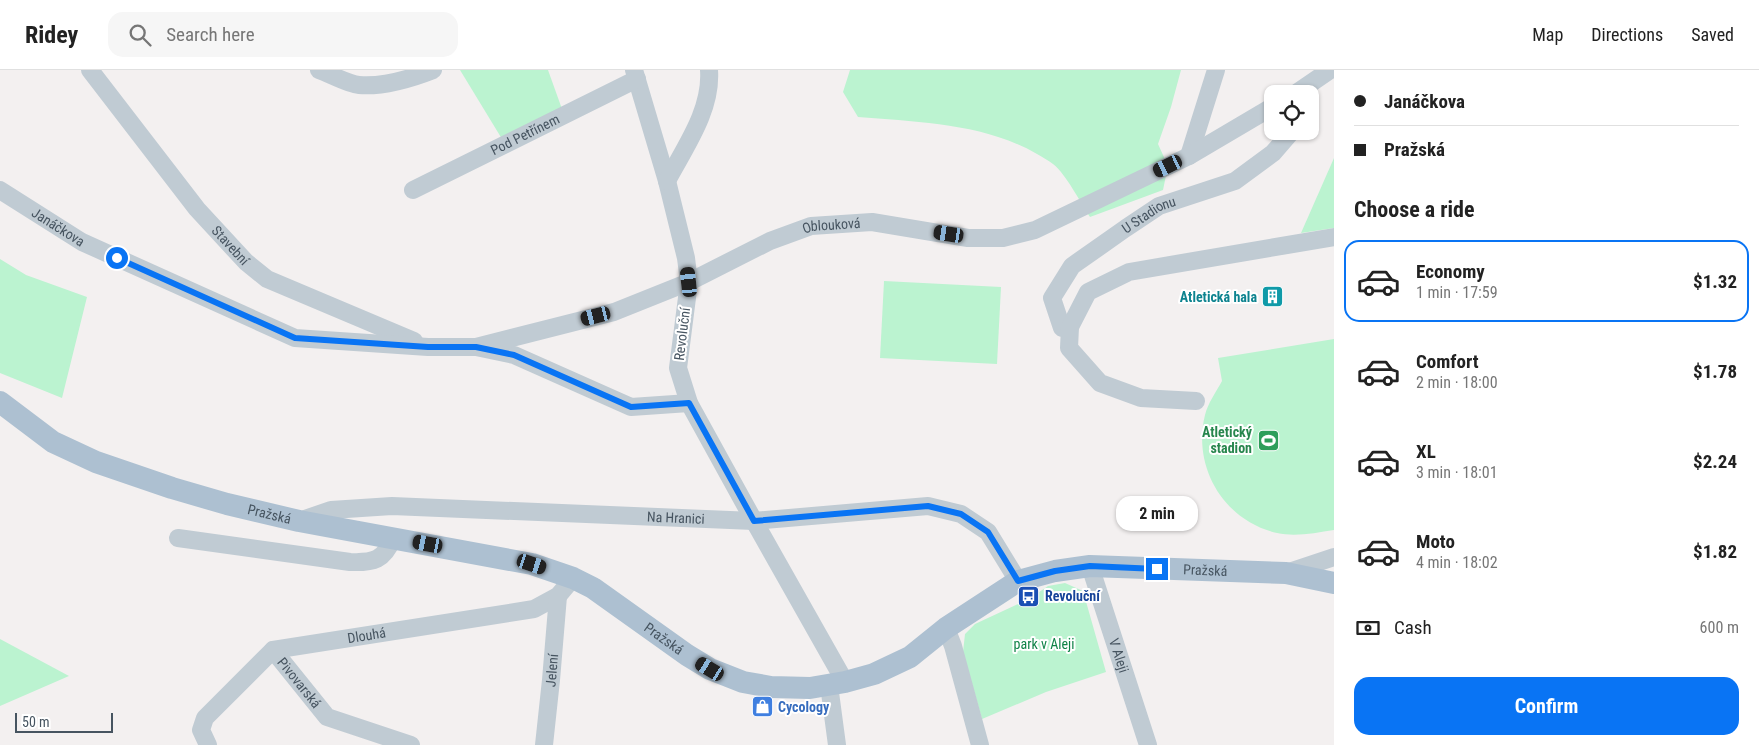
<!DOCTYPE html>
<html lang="en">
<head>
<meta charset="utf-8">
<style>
	:root { --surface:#fff; --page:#f6f6f6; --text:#222; --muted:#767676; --line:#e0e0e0; --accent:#0974f4 }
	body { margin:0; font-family:"Roboto Condensed",sans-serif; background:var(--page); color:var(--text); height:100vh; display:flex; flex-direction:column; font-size:19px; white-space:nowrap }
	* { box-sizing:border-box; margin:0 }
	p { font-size:16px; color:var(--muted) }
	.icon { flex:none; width:28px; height:28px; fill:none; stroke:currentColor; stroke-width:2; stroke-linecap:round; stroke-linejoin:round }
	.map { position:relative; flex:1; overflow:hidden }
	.drawer { display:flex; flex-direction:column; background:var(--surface); width:425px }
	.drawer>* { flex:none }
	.guide { display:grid; align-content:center; height:110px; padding:0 20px; background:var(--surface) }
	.buttons { position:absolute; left:1264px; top:15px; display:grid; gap:10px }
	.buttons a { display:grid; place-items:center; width:55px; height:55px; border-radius:10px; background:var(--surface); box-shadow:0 1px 4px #0004; font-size:25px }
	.scale { position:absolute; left:15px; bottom:12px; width:98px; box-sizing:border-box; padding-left:5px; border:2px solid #465460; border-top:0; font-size:14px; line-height:18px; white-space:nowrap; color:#465460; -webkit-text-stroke:4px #fff; paint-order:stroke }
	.end { position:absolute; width:22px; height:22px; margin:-11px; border:6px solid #0974f4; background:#fff; box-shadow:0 0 0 2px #fff }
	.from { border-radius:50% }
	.bubble { position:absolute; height:35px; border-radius:15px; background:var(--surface); box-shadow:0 1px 4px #0004; font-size:16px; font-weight:700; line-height:35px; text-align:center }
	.car { position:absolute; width:15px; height:30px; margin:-15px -8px; border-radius:6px; box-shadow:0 0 4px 1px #0007; background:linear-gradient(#222 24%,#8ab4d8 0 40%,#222 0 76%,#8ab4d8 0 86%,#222 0) }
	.guide b { display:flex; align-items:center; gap:18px; height:48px; font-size:19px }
	.guide b+b { border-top:1px solid var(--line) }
	.guide i { width:12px; height:12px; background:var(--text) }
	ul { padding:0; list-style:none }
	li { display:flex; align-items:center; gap:15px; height:82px; margin:0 10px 8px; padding:0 10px; border:2px solid transparent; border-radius:15px }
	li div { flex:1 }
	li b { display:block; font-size:19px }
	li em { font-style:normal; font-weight:700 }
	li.current { border-color:var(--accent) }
	li>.icon { width:45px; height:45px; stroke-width:1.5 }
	h2 { padding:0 20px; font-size:22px; line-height:60px }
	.pay { display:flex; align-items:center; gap:12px; height:55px; padding:0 20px; font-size:19px }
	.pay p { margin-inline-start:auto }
	.primary-button { display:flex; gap:10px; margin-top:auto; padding:10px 20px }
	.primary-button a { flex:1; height:58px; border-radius:15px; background:var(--accent); color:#fff; font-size:20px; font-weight:700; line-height:58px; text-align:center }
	header { display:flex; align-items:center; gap:30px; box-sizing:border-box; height:70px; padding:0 25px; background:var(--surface); border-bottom:1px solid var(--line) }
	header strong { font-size:24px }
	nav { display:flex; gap:28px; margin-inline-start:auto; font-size:18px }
	.search { width:350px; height:45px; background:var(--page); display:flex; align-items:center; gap:12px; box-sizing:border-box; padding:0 18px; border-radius:15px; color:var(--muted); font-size:19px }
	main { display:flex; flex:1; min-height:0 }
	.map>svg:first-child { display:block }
	.green { fill:#bbf3d0 }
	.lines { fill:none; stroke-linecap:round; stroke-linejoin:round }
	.minor { stroke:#c0cbd3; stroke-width:18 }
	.major { stroke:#adc0d1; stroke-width:22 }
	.route { stroke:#0974f4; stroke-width:6 }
	.labels { text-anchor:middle; stroke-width:4; stroke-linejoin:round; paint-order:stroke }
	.street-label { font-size:14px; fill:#465460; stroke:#fff }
	.culture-label { font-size:14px; font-weight:bold; fill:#0d838f; stroke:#fff; text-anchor:end }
	.leisure-label { font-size:14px; font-weight:bold; fill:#27864d; stroke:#fff; text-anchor:end }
	.transit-label { font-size:14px; font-weight:bold; fill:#164399; stroke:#fff; text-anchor:start }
	.park-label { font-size:14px; fill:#0f8347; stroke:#fff }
	.shop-label { font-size:14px; font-weight:bold; fill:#366cbe; stroke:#fff; text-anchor:start }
</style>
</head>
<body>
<header>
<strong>Ridey</strong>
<div class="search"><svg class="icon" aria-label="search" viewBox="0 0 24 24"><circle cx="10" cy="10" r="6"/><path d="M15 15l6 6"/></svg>Search here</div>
<nav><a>Map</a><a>Directions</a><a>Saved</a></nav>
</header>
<main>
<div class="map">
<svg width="1334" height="675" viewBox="0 0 1334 675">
	<rect width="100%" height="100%" fill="#f3f0f0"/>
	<g class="green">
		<polygon points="460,0 548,0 562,39 502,69"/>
		<path d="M850,0H1181L1171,37L1158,74L1168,96L1163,120L1090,147C1080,132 1066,104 1053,94C1048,90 1042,87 1037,84C983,53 918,52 858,47L843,22Z"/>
		<polygon points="1334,88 1334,158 1301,163"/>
		<polygon points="0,189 26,205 87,227 62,328 0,303"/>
		<polygon points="884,211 1001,217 997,294 880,288"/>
		<path d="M1334,269V460C1315,463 1295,467 1277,463C1224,451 1192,397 1205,345C1208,333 1216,322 1222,311L1218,288Z"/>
		<polygon points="1065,513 1083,521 1106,602 1046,622 982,649 963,582 965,564 975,554 1029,529 1048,516"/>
		<polygon points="0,569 69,606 0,636"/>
	</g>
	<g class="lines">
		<g class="minor">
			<path id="s1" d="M90,0L197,139L246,192L267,209L414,271"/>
			<path d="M319,0C330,4 348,14 359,15C384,17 410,9 433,0"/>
			<polyline points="634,0 667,111 686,188 689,212 678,298 689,333 754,451 845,612"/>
			<polyline points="1295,24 1330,0"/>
			<polyline points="1189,86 1216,0"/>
			<path d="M667,111C685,77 712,40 709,0"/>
			<path id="s2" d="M0,120L82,172L295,268L428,277H476L514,285L631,337L689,333"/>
			<path id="s3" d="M413,120L637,9"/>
			<path id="s4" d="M1070,257L1062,258L1052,228L1072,196L1126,158L1159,136L1235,111L1273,83L1292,61"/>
			<path id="s5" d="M476,277L614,242L689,212L770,171L811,156L872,152L968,168H1003L1035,160L1189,86L1272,37"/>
			<polyline points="1196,331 1141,328 1100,313 1069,278 1070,257 1088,222 1129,202 1334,167"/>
			<path id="s6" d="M299,451L331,440L392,436L754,451L928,436L961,444L988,462L1018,511"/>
			<path d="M178,468L350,492C374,493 384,490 393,468"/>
			<path id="s7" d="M1090,496L1148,675"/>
			<polyline points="1286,503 1334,487"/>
			<polyline points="946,558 953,576 980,675"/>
			<path id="s8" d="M273,580L327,647L411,675"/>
			<polyline points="829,615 837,675"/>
			<path id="s9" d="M208,675L201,660L205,648L273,580L534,539L558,526L573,508"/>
			<path id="s10" d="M544,675L551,610L558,526"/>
		</g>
		<path class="major" id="s11" d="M0,332L53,372L96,392L172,418L227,434L299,451L532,494L573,508L593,518L687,585L710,599L743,612L771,617L810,618L845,612L874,604L910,587L946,558L1018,511L1055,501L1090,496L1286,503L1334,513"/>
	</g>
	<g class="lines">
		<polyline class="route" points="117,188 295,268 428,277 476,277 514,285 631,337 689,333 754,451 928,436 961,444 988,462 1018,511 1055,501 1090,496 1157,499"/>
	</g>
	<defs>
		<symbol id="building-square" viewBox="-11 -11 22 22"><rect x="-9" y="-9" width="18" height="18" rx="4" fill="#0f9aa8" stroke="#fff"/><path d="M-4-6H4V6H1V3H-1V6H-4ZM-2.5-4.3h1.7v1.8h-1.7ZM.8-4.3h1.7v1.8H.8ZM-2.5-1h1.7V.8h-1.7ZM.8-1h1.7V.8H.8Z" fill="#fff"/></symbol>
		<symbol id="stadium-square" viewBox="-11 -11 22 22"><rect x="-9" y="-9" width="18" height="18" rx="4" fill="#2e9e5b" stroke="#fff"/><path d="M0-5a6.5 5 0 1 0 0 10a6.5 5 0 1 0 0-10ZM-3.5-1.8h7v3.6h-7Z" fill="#fff"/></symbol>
		<symbol id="bus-square" viewBox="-11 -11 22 22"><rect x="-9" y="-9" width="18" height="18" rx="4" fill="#1a4fb4" stroke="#fff"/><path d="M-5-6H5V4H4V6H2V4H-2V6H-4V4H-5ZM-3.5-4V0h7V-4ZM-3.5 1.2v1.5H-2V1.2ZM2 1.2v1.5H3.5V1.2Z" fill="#fff"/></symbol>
		<symbol id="shop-square" viewBox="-11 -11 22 22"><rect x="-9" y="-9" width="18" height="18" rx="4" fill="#3f7fe0" stroke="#fff"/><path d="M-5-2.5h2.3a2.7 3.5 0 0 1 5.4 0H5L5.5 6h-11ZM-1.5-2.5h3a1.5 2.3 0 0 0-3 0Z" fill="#fff"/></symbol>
	</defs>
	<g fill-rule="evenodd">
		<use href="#building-square" x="1260" y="214" width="25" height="25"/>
		<use href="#stadium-square" x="1256" y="358" width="25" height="25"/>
		<use href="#bus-square" x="1016" y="514" width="25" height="25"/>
		<use href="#shop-square" x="750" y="624" width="25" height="25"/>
	</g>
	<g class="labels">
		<g class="street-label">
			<text dy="5" stroke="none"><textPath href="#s3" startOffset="125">Pod Petřínem</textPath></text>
			<text dy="5" stroke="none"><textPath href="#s4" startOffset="170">U Stadionu</textPath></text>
			<text dy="5" stroke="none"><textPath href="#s2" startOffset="69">Janáčkova</textPath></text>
			<text dy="5" stroke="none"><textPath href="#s5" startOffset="378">Oblouková</textPath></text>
			<text dy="5" stroke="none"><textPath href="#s1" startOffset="225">Stavební</textPath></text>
			<text transform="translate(682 264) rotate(-83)" y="5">Revoluční</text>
			<text dy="5" stroke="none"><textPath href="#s11" startOffset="295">Pražská</textPath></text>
			<text dy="5" stroke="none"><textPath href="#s6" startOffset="379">Na Hranici</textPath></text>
			<text dy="5" stroke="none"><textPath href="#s11" startOffset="1300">Pražská</textPath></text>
			<text dy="5" stroke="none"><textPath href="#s9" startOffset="220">Dlouhá</textPath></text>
			<text dy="5" stroke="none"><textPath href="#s11" startOffset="715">Pražská</textPath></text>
			<text dy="5" stroke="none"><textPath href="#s7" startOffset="94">V Aleji</textPath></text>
			<text dy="5" stroke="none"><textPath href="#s10" startOffset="75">Jelení</textPath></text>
			<text dy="5" stroke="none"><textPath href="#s8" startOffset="42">Pivovarská</textPath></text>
		</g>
		<g class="culture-label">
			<text x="1257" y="232">Atletická hala</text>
		</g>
		<g class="leisure-label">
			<text x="1252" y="367">Atletický<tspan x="1252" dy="16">stadion</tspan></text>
		</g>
		<g class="transit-label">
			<text x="1045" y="531">Revoluční</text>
		</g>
		<g class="park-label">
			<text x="1044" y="579">park v Aleji</text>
		</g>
		<g class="shop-label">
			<text x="778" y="642">Cycology</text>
		</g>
	</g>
</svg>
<div class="buttons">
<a><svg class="icon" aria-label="locate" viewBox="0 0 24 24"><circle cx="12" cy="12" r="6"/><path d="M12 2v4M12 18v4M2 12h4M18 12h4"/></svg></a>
</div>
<div class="scale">50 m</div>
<i class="end from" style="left:117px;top:188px"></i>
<i class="end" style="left:1157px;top:499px"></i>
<div class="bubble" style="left:1116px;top:426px;width:82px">2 min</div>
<i class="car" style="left:1168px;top:96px;rotate:244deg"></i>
<i class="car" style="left:949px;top:164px;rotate:279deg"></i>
<i class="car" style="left:689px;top:212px;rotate:354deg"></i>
<i class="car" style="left:596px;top:246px;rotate:256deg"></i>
<i class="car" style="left:428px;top:474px;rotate:281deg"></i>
<i class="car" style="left:532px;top:494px;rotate:108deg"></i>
<i class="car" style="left:710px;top:599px;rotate:301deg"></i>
</div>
<section class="drawer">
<div class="guide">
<b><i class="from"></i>Janáčkova</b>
<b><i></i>Pražská</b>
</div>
<h2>Choose a ride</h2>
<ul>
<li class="current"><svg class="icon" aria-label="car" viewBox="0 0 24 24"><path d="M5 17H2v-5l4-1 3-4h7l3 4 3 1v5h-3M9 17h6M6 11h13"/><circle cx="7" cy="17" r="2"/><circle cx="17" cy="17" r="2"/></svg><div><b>Economy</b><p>1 min · 17:59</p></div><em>$1.32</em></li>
<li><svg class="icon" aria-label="car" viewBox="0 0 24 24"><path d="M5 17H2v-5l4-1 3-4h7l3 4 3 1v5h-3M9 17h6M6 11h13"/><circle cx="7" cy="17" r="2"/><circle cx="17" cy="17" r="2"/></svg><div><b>Comfort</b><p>2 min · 18:00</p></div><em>$1.78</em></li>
<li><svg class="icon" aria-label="car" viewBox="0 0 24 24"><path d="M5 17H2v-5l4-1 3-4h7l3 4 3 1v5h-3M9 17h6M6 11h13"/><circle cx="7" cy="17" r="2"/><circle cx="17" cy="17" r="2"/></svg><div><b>XL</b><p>3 min · 18:01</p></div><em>$2.24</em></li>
<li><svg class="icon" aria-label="car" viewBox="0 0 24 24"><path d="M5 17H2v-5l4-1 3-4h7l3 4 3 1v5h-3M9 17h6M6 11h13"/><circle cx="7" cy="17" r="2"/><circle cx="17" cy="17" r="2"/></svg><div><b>Moto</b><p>4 min · 18:02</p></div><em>$1.82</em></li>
</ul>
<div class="pay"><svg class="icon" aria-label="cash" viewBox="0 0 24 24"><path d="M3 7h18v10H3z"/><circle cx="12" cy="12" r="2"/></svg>Cash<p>600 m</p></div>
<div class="primary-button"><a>Confirm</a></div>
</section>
</main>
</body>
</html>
